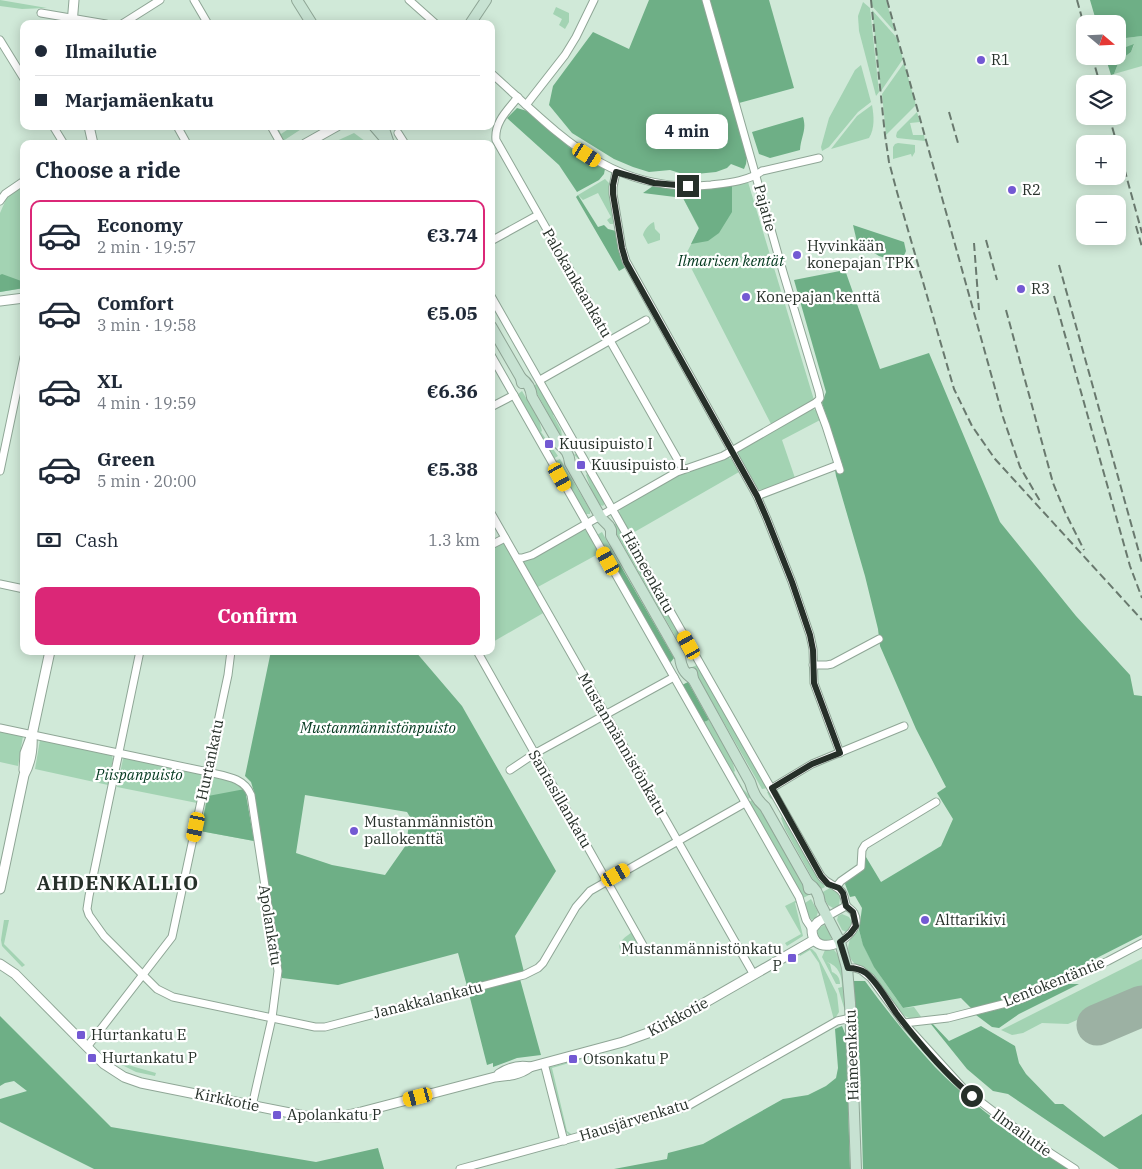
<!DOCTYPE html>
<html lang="en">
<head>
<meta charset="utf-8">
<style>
	:root { --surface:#fff; --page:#f2f2f3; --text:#1f2937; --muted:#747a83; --line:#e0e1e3; --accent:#db2777 }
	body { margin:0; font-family:"IBM Plex Serif",serif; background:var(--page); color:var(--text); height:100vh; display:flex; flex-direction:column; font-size:19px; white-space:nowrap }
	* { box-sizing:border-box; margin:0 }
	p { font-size:16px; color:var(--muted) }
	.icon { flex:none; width:28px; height:28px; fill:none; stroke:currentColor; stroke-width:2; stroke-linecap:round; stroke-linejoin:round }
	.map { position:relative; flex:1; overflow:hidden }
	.panel { position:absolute; left:20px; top:140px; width:475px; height:515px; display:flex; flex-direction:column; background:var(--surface); border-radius:10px; box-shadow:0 2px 12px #0003 }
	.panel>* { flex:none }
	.guide { position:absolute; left:20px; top:20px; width:475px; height:110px; border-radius:10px; box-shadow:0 2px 12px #0003; display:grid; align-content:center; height:110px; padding:0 15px; background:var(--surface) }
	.needle { width:32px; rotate:109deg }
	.fabs { position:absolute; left:1076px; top:15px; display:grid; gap:10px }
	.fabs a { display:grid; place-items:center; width:50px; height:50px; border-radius:10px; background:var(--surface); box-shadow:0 2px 12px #0003; font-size:25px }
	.end { position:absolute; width:22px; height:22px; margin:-11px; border:6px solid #263029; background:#fff; box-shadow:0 0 0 2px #fff }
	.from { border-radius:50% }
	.bubble { position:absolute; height:35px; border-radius:10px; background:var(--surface); box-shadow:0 2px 12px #0003; font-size:16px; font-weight:700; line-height:35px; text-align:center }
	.car { position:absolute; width:15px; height:30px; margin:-15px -8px; border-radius:6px; box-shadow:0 0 4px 1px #0007; background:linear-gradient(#f5c518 24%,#345 0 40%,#f5c518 0 76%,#345 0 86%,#f5c518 0) }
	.guide b { display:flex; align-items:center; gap:18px; height:48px; font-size:19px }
	.guide b+b { border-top:1px solid var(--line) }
	.guide i { width:12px; height:12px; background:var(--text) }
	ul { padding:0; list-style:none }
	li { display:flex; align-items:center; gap:15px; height:70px; margin:0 10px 8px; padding:0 5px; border:2px solid transparent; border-radius:10px }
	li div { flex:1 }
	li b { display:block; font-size:19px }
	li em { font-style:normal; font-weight:700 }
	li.active { border-color:var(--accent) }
	li>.icon { width:45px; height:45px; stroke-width:1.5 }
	h2 { padding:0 15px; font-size:22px; line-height:60px }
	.pay { display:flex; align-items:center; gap:12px; height:55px; padding:0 15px; font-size:19px }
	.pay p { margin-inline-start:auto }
	.primary-button { display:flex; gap:10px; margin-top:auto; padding:10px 15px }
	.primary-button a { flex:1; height:58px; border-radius:10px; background:var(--accent); color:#fff; font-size:20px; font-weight:700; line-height:58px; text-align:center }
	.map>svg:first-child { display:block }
	.green { fill:#a3d3b3 }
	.forest { fill:#6eaf86; fill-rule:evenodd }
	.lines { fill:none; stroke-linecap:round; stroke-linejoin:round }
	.runway { stroke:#9cb1a3; stroke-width:41 }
	.minor-casing { stroke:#8fa696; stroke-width:9 }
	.tertiary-casing { stroke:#8fa696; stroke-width:11 }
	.secondary-casing { stroke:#8fa696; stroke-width:12 }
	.minor { stroke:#fff; stroke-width:7 }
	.tertiary { stroke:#fff; stroke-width:9 }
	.secondary { stroke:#c7e2d2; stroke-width:10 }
	.rail { stroke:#69796e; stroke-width:2; stroke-dasharray:8 4; stroke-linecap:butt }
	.route { stroke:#263029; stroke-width:6 }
	.poi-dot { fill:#7359d3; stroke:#fff; stroke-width:2 }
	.labels { text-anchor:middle; stroke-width:4.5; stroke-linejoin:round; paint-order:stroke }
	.poi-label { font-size:15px; fill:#263029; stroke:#fff; text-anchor:start }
	.street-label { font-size:15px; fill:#263029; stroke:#fff }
	.park-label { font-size:15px; font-style:italic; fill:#02381e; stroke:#fff }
	.district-label { font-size:20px; font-weight:bold; letter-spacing:1px; fill:#263029; stroke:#fff }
</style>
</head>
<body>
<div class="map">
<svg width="1142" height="1169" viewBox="0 0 1142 1169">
	<rect width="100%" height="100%" fill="#d0e9d8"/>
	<g class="green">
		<polygon points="0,0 47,8 22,9 0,6"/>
		<polygon points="872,0 886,0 895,32 872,6"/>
		<polygon points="863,2 870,8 879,92 876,96 859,31 858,16"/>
		<polygon points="556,7 569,13 569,22 565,29 559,25 562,19 553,14"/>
		<polygon points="872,10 897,38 903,59 881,91"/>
		<polygon points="1118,32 1126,38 1142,36 1142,66 1114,74 1119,61 1131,52 1134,45 1118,50"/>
		<polygon points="904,63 916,105 886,135 882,94"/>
		<polygon points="861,65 871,102 858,112 829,147 822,151 821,147 829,118 855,70"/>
		<path d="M872,105C874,116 875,128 869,138L831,149L857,116Z"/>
		<polygon points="917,112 920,122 910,123 913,135 924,135 925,141 897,138 896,136 897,132"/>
		<polygon points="275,126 277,126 281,134 293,126 306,126 283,141"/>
		<polygon points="354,133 369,144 330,144"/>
		<polygon points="898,143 915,145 915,152 912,157 911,154 893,159 893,147 895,144"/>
		<polygon points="605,179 610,184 614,222 613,224 610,224 607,220 611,217 598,193 583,200 578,195"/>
		<polygon points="748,182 814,400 771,424 685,256 699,229 683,198 684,189 715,187"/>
		<polygon points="24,185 24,288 0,292 0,213 7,197"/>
		<path d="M654,222L655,229L660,234V240L648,244L643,235C644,230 650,223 654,222Z"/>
		<polygon points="538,383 555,414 553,415 561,430 563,441 533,386"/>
		<polygon points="522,391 539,420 542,431 541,432 558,456 553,459 517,395"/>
		<polygon points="813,409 818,411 822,419 782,440 795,478 765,489 757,490 737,454 739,449"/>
		<polygon points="577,453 605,503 603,506 600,505 591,489 586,475 587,474 580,460 574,455"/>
		<polygon points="727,457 731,459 739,472 631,534 619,513 620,508 684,472"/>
		<polygon points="560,459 590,510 590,514 585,514 555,461"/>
		<polygon points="617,523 682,637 678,641 612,526"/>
		<polygon points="583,529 587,531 600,553 536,588 523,566 524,561 530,560"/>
		<polygon points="602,532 619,563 615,567 597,535"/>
		<polygon points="500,544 505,544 545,612 491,643 491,548"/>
		<polygon points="697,665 768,788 762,789 692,667"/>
		<polygon points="709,720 732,760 735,771 734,772 743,789 751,797 748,799 704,722"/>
		<polygon points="0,730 23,736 18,766 0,762"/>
		<polygon points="40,740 111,754 113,759 108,785 35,769"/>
		<polygon points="126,757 200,773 203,778 197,803 117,787 123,759"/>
		<polygon points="214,777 238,782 243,785 254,841 200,831 210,782"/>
		<polygon points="767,792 770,792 825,887 819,890 785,829 781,818 782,817 775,801 770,798"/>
		<polygon points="754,799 809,895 803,898 749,802"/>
		<polygon points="830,888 837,892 840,898 839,906 833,908 828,905 821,893"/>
		<polygon points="811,899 818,912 816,918 812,920 809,917 805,903"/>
		<polygon points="797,900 797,902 795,903 803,936 787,946 785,943 801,934 785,906"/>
		<polygon points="842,914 849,917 852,922 850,929 846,932 842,930 837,920 838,916"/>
		<polygon points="4,920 9,920 4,944 25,965 22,967 2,946 1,940"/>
		<path d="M824,925C828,927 831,935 831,939L829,942H822L817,936L818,929Z"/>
		<path d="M859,930C866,960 886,983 903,1008L914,1007L922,1018C917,1019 911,1019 907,1017C899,1014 888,994 882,987C878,982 873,976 868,972C864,969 859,967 855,964C844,954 847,937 859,930Z"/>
		<path d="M632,932L638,942L637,951L630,956H625C614,945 621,940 632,932Z"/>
		<polygon points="807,948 812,949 816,953 837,994 839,1012 834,1020 819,963 810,950 800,956 799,953"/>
		<path d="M825,950H834C845,960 847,997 845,1011L838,988L842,987C842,976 839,966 827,962L830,964L832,972C837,974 840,978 840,984H836L822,957Z"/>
		<polygon points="1142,959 1142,991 1068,1024 1042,1023 1023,1033 1012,1035 1001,1030"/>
		<polygon points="588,1054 590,1057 552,1068 567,1131 574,1136 570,1136 565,1131 548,1068 550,1065 551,1067 576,1060 576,1058"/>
		<polygon points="118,1059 128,1065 156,1073 155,1076 136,1072 116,1062"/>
	</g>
	<g class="forest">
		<polygon points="649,0 702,0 747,156 746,164 744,169 731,164 727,168 716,172 686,175 670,170 649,172 633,167 614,159 572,133 549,105 553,86 593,32 629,49"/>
		<polygon points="710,0 769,0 794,88 739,103"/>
		<polygon points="1090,0 1142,0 1142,36 1126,38 1118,32 1118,24 1097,24"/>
		<polygon points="1134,44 1131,52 1119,61 1114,74 1111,75 1105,56 1118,56 1118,50"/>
		<polygon points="517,108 527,111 574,151 605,169 604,174 599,180 577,192 559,165 507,118"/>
		<path d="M803,117C807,130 801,136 800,150L770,158L759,154L752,132Z"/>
		<polygon points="732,185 732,212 719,233 708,241 691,244 699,228 683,198 643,193 653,186 684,189"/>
		<polygon points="578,195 598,227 604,225 608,229 616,231 626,267 619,271 576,197"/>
		<polygon points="853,225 904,242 906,251 901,263 879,256 857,242"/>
		<polygon points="845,270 880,369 929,353 1000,522 1076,616 1130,675 1134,695 1142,696 1142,935 1022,996 973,1010 961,998 903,1008 874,967 863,945 859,930 862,908 855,896 850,897 845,884 846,881 863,870 866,857 881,882 941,846 953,819 937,793 946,787 916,729 880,646 878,629 865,576 836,476 834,464 835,442 822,403 826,392 794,280"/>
		<polygon points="2,274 24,282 24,288 0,292 0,275"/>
		<polygon points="619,563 674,658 670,663 615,567"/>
		<path d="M271,651H415L462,706L556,871L515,936L524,972L467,986L458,953L338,985L282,978L254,792L251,782L245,776ZM305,795L407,812L410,817L406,845L385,875L332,865L296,853Z"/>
		<polygon points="688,682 709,720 704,722 682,685"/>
		<polygon points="245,789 254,841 200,831 208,796"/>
		<polygon points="520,979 541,1055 517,1058 493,1067 493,1063 487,1065 469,994"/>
		<path d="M853,981H865C887,1011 910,1040 935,1067C974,1107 1021,1140 1069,1169H863L860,1062L854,1024Z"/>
		<polygon points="1066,984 1079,984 1019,1014 999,1028 992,1027 976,1015 1011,1006"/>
		<polygon points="0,1016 111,1127 316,1162 378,1148 384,1169 94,1169 0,1122 0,1099 27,1091 14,1081 5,1083 0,1086"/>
		<polygon points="930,1023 932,1023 949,1041 981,1026 1015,1046 1019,1063 1026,1074 1055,1104 1063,1104 1104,1137 1142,1114 1142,1169 1119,1169 1008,1094 993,1091 967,1069"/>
		<polygon points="842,1026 846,1036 850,1169 614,1169 667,1159 668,1153 703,1144 783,1099 808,1095 826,1086 836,1078 838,1068 835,1029"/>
	</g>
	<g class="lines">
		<polyline class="runway" points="1097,1025 1142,1006"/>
		<defs>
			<g id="minor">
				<polyline points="194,0 208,24"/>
				<polyline points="409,0 436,24"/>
				<polyline points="706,0 783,272 819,392 820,398 817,402"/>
				<polyline points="41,13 106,24"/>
				<polyline points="122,24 160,0"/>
				<polyline points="0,40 24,79"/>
				<path d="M491,73C559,134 611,195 711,185C727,183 749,181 762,171L819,158"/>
				<path d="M518,97C508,110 494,122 496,140L683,469"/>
				<polyline points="526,105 565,55 576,37 594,0"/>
				<polyline points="53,126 64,144"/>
				<polyline points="177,126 187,144"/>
				<polyline points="271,126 281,144"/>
				<polyline points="398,133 405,144"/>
				<polyline points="616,172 613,187 613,194 622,248 626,261 757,496 767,519 792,582 810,635 813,649 814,683 840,753"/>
				<polyline points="0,201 5,194 24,181"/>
				<polyline points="491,241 538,215"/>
				<path d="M491,296L821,876C828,885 834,884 840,890C845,894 844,899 846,904C847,908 852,909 854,913C861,926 849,936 840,942"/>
				<polyline points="491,355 799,897 806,920 812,929"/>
				<polyline points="540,380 646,320"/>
				<polyline points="817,402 826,426 840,470"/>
				<polyline points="491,407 514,395"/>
				<polyline points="0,471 24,357"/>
				<polyline points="757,496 838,465"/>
				<polyline points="491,513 754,975"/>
				<polyline points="491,545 505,538"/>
				<polyline points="517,558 522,558 532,555 677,472 723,456 817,402"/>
				<polyline points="0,584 24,589"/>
				<polyline points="140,651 89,896 87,909 89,915 104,936 157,989 173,997 315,1027 325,1027 524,975 538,968 543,963 576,907 590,891 745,803"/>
				<polyline points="477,651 644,947"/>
				<polyline points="813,665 827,665 832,664 879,639"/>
				<path d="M0,728L208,772C224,776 244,777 251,795L278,971L272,1018L252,1106"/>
				<polyline points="510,770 534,754 674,677"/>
				<polyline points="772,788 812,764 904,726"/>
				<polyline points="836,887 841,881 861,867 862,850 865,845 936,802"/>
				<polyline points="828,916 846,906"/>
				<polyline points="847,968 855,968 861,970 871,978 904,1023 964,1089 1035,1143 1075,1169"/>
				<polyline points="904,1023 948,1018 1022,999 1108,961 1142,943"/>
				<polyline points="87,1047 172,937 228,675 231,651"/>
				<polyline points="544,1063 564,1141"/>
				<polyline points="460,1169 686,1107 837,1021 851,1018"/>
			</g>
			<g id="tertiary">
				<polyline points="72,24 74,0"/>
				<polyline points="89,126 93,144"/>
				<polyline points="305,144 337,126"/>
				<polyline points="0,301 24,298"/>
				<polyline points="24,770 25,753 31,737"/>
				<path d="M0,889L24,775C31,762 33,750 32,735L50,651"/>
				<path d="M828,916L818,922L812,929C812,947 826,948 840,942"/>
				<path d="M0,964L15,974L104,1064L124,1077L141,1083L305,1116L339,1117L361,1112L495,1077C507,1076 520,1075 530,1067"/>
				<path d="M499,1074C508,1068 519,1065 530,1067L623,1042L659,1029L814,940"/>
			</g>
			<g id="secondary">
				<polyline points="297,0 312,24"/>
				<polyline points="470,24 486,0"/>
				<polyline points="374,126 386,140"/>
				<polyline points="383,126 389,144"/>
				<polyline points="491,326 521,378 522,383"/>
				<path d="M521,378C528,383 531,388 532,397L559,444C566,449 569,454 570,463L601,518L609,526L611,530V536L680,657C681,667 684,673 693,679"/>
				<path d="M692,673L693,679L750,782C753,792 756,799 765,807L808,883L809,889"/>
				<path d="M808,883C816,888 819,894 820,903L840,942L847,968L850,1003L856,1169"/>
			</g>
		</defs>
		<use href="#minor" class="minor-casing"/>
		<use href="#tertiary" class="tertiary-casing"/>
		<use href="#secondary" class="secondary-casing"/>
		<use href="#minor" class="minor"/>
		<use href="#tertiary" class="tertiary"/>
		<use href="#secondary" class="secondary"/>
		<g class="rail">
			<polyline points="871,0 885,135 889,162 897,192 954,389 972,426 995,459 1142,620"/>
			<polyline points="887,0 1003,417 1020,467 1040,501"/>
			<polyline points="1077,0 1085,29"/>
			<polyline points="1092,56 1100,84"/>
			<polyline points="949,112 958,143"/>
			<polyline points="1109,116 1117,144"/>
			<polyline points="1118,146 1142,233"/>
			<polyline points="1136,226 1142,247"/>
			<polyline points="986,240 997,280"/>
			<polyline points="974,243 979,310"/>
			<polyline points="1059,265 1142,563"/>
			<polyline points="1054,296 1130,566 1142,598"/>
			<polyline points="1006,310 1053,483 1065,512 1084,550"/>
		</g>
	</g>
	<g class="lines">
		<path class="route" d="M688,186L654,183L616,172L613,185V194L622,248L626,262L757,496L767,519L792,582L810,635L813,650L814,683L840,753L812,764L772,788L821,876L828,884L839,888L843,893L846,906L853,912L856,926L850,934L840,942L848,968C854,968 860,969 866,973C878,983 887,1000 896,1013C918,1042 944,1073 972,1096"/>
	</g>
	<g class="poi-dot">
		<circle cx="981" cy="60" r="5"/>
		<circle cx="1012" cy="190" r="5"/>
		<circle cx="797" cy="255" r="5"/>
		<circle cx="1021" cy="289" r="5"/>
		<circle cx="746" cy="297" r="5"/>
		<rect x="544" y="439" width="10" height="10" rx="2.5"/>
		<rect x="576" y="460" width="10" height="10" rx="2.5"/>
		<circle cx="354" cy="831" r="5"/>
		<circle cx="925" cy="920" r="5"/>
		<rect x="787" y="953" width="10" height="10" rx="2.5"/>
		<rect x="76" y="1030" width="10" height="10" rx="2.5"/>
		<rect x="87" y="1053" width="10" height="10" rx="2.5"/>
		<rect x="568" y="1054" width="10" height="10" rx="2.5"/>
		<rect x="272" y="1110" width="10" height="10" rx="2.5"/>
	</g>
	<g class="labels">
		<g class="poi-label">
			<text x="991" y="65">R1</text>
			<text x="1022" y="195">R2</text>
			<text x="807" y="251">Hyvinkään<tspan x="807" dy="17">konepajan TPK</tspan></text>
			<text x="1031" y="294">R3</text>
			<text x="756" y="302">Konepajan kenttä</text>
			<text x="559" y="449">Kuusipuisto I</text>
			<text x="591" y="470">Kuusipuisto L</text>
			<text x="364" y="827">Mustanmännistön<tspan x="364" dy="17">pallokenttä</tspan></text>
			<text x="935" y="925">Alttarikivi</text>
			<text x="782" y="954" text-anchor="end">Mustanmännistönkatu<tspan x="782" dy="17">P</tspan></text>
			<text x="91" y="1040">Hurtankatu E</text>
			<text x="102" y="1063">Hurtankatu P</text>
			<text x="583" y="1064">Otsonkatu P</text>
			<text x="287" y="1120">Apolankatu P</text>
		</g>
		<g class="street-label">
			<text transform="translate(765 208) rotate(75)" y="5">Pajatie</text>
			<text transform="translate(577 283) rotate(60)" y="5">Palokankaankatu</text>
			<text transform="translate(648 572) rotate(61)" y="5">Hämeenkatu</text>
			<text transform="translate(622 744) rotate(60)" y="5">Mustanmännistönkatu</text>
			<text transform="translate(210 760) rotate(-78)" y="5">Hurtankatu</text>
			<text transform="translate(560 799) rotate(60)" y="5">Santasillankatu</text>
			<text transform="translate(270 925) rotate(81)" y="5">Apolankatu</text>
			<text transform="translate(1054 982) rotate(-22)" y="5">Lentokentäntie</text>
			<text transform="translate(428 1000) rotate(-14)" y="5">Janakkalankatu</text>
			<text transform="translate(678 1017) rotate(-28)" y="5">Kirkkotie</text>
			<text transform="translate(852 1055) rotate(-92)" y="5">Hämeenkatu</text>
			<text transform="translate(227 1100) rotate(12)" y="5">Kirkkotie</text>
			<text transform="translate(634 1120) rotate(-17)" y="5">Hausjärvenkatu</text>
			<text transform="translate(1022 1133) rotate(36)" y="5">Ilmailutie</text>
		</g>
		<g class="park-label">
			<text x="731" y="266">Ilmarisen kentät</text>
			<text x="378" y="733">Mustanmännistönpuisto</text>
			<text x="139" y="780">Piispanpuisto</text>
		</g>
		<g class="district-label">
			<text x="118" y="890">AHDENKALLIO</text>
		</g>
	</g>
</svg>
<div class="fabs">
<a><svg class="needle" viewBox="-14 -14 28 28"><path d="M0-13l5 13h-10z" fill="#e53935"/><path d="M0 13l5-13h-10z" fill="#747a83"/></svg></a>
<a><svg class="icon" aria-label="layers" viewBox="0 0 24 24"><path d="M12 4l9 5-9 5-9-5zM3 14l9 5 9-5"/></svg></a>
<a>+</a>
<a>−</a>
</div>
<i class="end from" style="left:972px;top:1096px"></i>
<i class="end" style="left:688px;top:186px"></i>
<div class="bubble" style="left:646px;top:114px;width:82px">4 min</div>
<i class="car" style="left:587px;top:155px;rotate:122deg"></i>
<i class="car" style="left:560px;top:477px;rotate:151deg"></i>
<i class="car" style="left:608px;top:561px;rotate:331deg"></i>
<i class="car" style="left:689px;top:645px;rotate:331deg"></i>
<i class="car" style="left:196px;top:827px;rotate:192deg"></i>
<i class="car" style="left:616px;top:875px;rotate:60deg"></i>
<i class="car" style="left:418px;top:1097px;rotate:255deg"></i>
<div class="guide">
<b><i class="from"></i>Ilmailutie</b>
<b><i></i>Marjamäenkatu</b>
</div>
<section class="panel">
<h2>Choose a ride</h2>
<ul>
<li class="active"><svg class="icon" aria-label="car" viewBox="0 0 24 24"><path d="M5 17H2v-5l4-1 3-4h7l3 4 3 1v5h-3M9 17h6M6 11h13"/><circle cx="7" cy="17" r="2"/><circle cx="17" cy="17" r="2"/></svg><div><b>Economy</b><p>2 min · 19:57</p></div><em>€3.74</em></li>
<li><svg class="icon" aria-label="car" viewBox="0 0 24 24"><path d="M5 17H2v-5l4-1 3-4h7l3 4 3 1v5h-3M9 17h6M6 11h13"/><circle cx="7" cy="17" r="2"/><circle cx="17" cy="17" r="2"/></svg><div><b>Comfort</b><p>3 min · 19:58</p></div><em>€5.05</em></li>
<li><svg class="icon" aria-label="car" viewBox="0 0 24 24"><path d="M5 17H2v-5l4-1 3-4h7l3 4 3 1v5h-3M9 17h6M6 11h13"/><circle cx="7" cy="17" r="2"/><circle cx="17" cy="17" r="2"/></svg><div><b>XL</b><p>4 min · 19:59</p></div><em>€6.36</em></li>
<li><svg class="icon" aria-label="car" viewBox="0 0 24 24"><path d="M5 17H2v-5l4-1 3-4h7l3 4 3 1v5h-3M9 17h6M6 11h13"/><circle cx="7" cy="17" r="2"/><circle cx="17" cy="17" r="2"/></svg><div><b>Green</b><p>5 min · 20:00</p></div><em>€5.38</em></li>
</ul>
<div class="pay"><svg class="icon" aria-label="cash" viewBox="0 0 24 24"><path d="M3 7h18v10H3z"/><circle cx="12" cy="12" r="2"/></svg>Cash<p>1.3 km</p></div>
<div class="primary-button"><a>Confirm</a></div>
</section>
</div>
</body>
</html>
